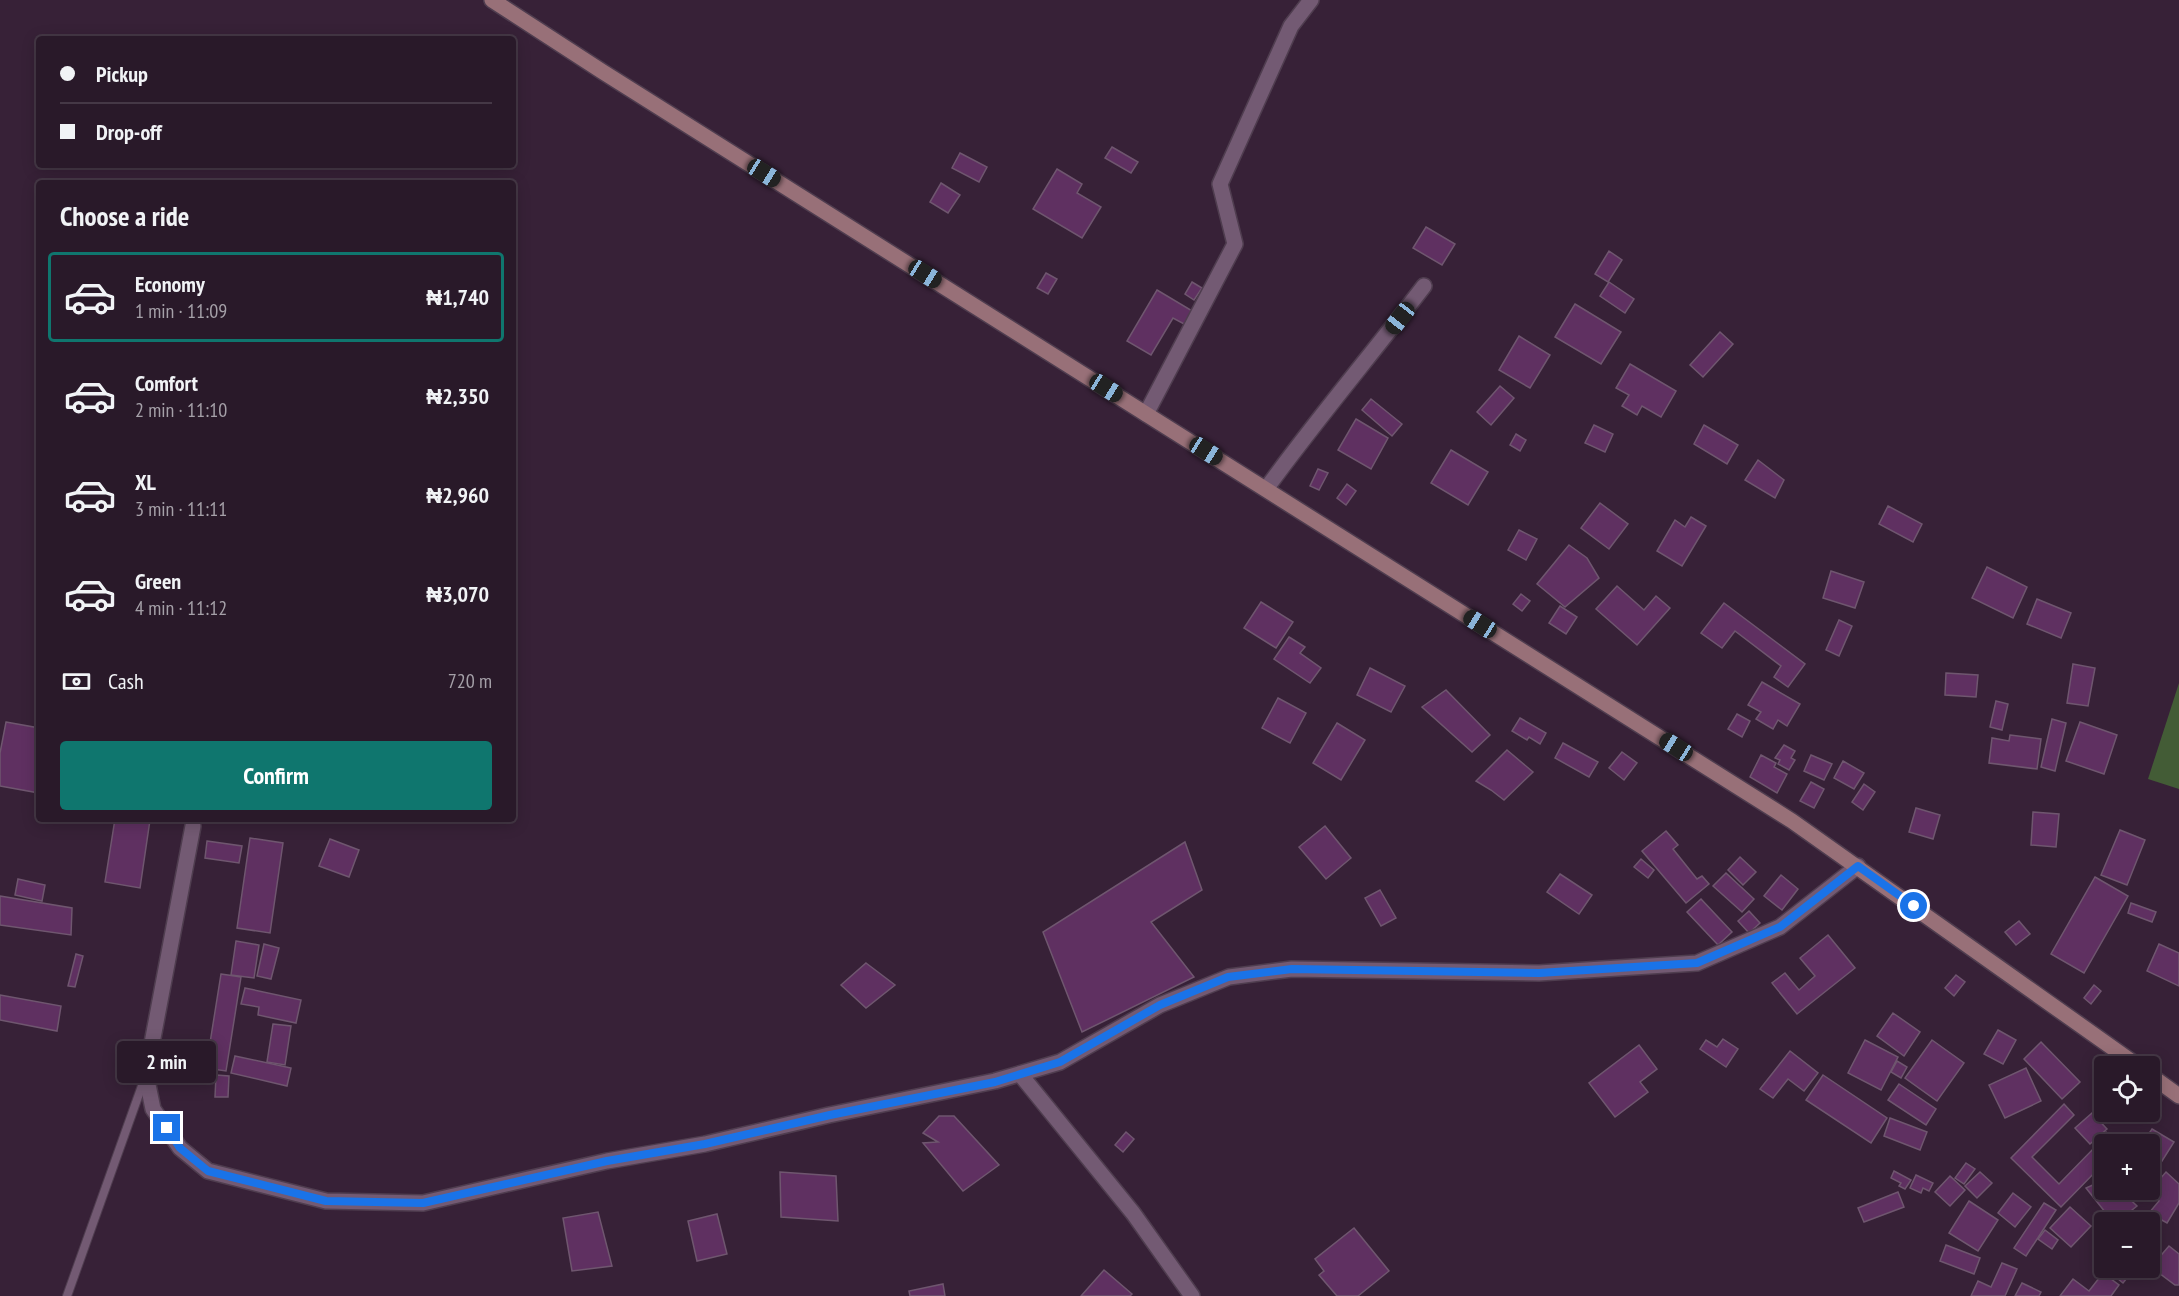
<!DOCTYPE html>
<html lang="en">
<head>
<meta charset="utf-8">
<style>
	:root { --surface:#291929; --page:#312231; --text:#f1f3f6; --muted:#a5a0a8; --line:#453846; --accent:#0f766e }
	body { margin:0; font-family:"PT Sans Narrow",sans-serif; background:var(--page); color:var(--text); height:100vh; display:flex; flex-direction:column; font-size:22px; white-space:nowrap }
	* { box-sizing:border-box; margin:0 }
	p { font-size:20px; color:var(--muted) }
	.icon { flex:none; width:33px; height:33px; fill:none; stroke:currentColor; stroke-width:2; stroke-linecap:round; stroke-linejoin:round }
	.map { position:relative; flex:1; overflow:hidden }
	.side { position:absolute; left:36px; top:180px; width:480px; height:642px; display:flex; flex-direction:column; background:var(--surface); border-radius:6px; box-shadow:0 3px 15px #0003,0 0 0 2px var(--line) }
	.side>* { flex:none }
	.banner { position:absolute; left:36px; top:36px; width:480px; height:132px; border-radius:6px; box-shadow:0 3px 15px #0003,0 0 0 2px var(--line); display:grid; align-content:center; height:132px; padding:0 24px; background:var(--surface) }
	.controls { position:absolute; left:2094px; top:1056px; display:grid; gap:12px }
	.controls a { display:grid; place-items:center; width:66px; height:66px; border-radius:6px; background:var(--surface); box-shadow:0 3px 15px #0003,0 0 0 2px var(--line); font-size:30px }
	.end { position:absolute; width:27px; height:27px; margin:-14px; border:8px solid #1a73e8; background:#fff; box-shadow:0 0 0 3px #fff }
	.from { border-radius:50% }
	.bubble { position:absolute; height:42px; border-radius:6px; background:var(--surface); box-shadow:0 3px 15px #0003,0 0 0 2px var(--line); font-size:20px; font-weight:700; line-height:42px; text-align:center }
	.car { position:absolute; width:18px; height:36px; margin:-18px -9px; border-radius:8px; box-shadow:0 0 4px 2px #0007; background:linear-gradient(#222 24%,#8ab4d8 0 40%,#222 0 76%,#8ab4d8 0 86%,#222 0) }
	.banner b { display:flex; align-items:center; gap:21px; height:57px; font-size:22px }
	.banner b+b { border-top:2px solid var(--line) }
	.banner i { width:15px; height:15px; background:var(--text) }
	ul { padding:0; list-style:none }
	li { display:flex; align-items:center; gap:18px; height:90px; margin:0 12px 9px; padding:0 12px; border:3px solid transparent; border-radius:6px }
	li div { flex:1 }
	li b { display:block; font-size:22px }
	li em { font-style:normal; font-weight:700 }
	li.active { border-color:var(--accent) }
	li>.icon { width:54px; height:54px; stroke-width:1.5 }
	h2 { padding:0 24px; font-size:27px; line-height:72px }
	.pay { display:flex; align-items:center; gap:15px; height:66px; padding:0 24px; font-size:22px }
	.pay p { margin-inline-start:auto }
	.action { display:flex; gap:12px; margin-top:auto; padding:12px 24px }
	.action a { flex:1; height:69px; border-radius:6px; background:var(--accent); color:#fff; font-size:24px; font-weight:700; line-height:69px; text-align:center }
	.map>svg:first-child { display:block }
	.green { fill:#435c36 }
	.building { fill:#5f3061; stroke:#6f566f; stroke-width:1.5 }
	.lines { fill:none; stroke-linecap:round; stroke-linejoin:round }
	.service-casing { stroke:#4f3d4f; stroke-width:10 }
	.minor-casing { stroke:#4f3d4f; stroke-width:18 }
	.secondary-casing { stroke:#4f3d4f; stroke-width:18 }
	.service { stroke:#735a73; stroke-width:8 }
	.minor { stroke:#735a73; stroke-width:15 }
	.secondary { stroke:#987078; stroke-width:15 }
	.route { stroke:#1a73e8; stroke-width:8 }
</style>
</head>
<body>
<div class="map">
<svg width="2179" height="1296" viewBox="0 0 2179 1296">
	<rect width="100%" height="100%" fill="#372137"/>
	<polygon class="green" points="2179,683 2179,789 2148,779"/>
	<g class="building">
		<polygon points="1112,147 1138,162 1131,173 1105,158"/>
		<polygon points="960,153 987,167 979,182 952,168"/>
		<polygon points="1057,169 1082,184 1077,193 1101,207 1082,238 1033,209"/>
		<polygon points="941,183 960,195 948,213 930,202"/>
		<polygon points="1426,227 1455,244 1442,265 1413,248"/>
		<polygon points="1609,251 1622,260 1608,282 1595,274"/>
		<polygon points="1046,273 1057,279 1048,294 1037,288"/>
		<polygon points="1192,282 1202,288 1194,300 1185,294"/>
		<polygon points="1609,282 1634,299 1625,313 1600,296"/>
		<polygon points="1157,290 1194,312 1186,325 1173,318 1151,355 1127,341"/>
		<polygon points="1575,304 1621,332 1601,364 1555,337"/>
		<polygon points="1720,332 1733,344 1703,377 1690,365"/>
		<polygon points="1519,336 1550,355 1530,388 1499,370"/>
		<polygon points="1630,364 1676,391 1661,417 1642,406 1637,415 1622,406 1629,395 1616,388"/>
		<polygon points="1500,386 1514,398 1491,425 1477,412"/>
		<polygon points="1371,399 1402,424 1392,436 1362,410"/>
		<polygon points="1356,419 1388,438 1371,469 1338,450"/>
		<polygon points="1594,425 1613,434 1605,452 1585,443"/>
		<polygon points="1704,425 1738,445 1727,464 1694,444"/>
		<polygon points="1516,434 1526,440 1520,451 1510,445"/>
		<polygon points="1451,450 1488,472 1468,505 1431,483"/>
		<polygon points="1758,460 1784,480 1775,498 1745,480"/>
		<polygon points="1318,469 1328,473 1319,490 1310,486"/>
		<polygon points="1347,484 1356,491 1346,505 1337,498"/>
		<polygon points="1600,503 1628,524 1609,549 1581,528"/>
		<polygon points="1888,506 1922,524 1913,542 1879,524"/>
		<polygon points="1691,517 1706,526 1682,566 1657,551 1675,520 1685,527"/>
		<polygon points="1519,530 1537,539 1526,560 1508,550"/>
		<polygon points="1569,545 1587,558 1599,578 1565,607 1537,584"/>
		<polygon points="1987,567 2027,587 2013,618 1972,598"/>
		<polygon points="1831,571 1864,582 1855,608 1823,598"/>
		<polygon points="1617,586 1644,610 1656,596 1670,608 1637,645 1596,609"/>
		<polygon points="1521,594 1530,601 1522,611 1513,604"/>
		<polygon points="2037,599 2071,613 2061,638 2027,624"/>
		<polygon points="1261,602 1293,622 1276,648 1244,628"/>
		<polygon points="1724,603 1805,664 1788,687 1774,677 1781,666 1735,631 1722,648 1701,633"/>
		<polygon points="1560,606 1577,617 1566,634 1549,623"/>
		<polygon points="1839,620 1852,626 1839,656 1826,650"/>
		<polygon points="1289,637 1305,647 1300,653 1321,668 1310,683 1274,659"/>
		<polygon points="2073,664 2095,668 2088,706 2067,703"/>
		<polygon points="1370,668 1405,686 1391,712 1357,695"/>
		<polygon points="1946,673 1978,675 1976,697 1945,695"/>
		<polygon points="1762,682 1800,704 1787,726 1778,720 1773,729 1756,719 1761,712 1748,705"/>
		<polygon points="1446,690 1490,735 1472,752 1422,707"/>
		<polygon points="1278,698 1306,713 1290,743 1262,728"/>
		<polygon points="1996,701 2008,704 2002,730 1990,727"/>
		<polygon points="1737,714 1750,721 1742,737 1728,729"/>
		<polygon points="1520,718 1546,733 1540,744 1529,737 1527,740 1512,731"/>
		<polygon points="2052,719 2066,723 2055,771 2041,767"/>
		<polygon points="6,722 39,728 39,793 0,786 0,753"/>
		<polygon points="2080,722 2117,735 2104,774 2066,761"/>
		<polygon points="1337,723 1365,740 1341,780 1313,763"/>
		<polygon points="2010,735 2041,739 2037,769 1989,763 1992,738 2009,741"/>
		<polygon points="1563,743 1598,762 1589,777 1555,758"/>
		<polygon points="1784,745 1795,751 1791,758 1795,760 1789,770 1778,764 1780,760 1775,758"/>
		<polygon points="1507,750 1533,772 1504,800 1491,790 1476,781"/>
		<polygon points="1622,752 1637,763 1624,780 1609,768"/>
		<polygon points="1761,755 1776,763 1774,767 1787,774 1777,793 1750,777"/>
		<polygon points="1811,755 1832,764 1824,780 1804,771"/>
		<polygon points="1843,761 1864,773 1854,789 1834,778"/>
		<polygon points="1811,782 1824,789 1814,808 1800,801"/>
		<polygon points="1864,784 1875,792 1863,810 1852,802"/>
		<polygon points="1916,808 1940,815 1933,839 1909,832"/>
		<polygon points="2033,812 2059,814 2056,847 2031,845"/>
		<polygon points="115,819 150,820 140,888 105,882"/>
		<polygon points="1325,826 1351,858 1326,879 1299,847"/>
		<polygon points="2120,830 2145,840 2127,885 2101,875"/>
		<polygon points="1666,831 1678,845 1673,849 1697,879 1702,876 1709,884 1686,903 1642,851"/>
		<polygon points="250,838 283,843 270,933 237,928"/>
		<polygon points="330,839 359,850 349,877 319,866"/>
		<polygon points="207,841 242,846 239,863 205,858"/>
		<polygon points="1185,842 1202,890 1151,922 1194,977 1082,1032 1043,932"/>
		<polygon points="1740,857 1756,872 1743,885 1728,870"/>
		<polygon points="1641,859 1654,870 1648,878 1634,867"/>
		<polygon points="1726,873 1754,899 1742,912 1713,886"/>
		<polygon points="1560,874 1592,895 1579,914 1547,892"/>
		<polygon points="1781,875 1798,889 1782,910 1764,896"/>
		<polygon points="2095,877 2128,896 2084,973 2051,954"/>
		<polygon points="18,879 45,885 42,901 15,895"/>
		<polygon points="1380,890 1396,918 1381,926 1365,898"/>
		<polygon points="0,896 72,908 71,935 0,925"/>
		<polygon points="1701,899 1732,932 1718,945 1687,912"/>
		<polygon points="2131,903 2156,912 2152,922 2128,913"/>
		<polygon points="1749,911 1760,923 1749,933 1738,921"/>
		<polygon points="2019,921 2030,934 2016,945 2005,932"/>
		<polygon points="1828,935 1855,968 1797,1014 1772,983 1785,973 1799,990 1815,976 1800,958"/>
		<polygon points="236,941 259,945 254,978 231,975"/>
		<polygon points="264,944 279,948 271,979 257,976"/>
		<polygon points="2159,944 2179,953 2179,986 2147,971"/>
		<polygon points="76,954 83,956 75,987 68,986"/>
		<polygon points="866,963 895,985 866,1008 841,985"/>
		<polygon points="221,974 241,977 226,1071 206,1068"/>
		<polygon points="1956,975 1965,982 1954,996 1945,988"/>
		<polygon points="2094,985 2101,991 2091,1004 2084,998"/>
		<polygon points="245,988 301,1000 296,1023 258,1015 259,1007 241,1004"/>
		<polygon points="0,995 61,1006 57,1031 0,1020"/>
		<polygon points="1893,1013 1920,1032 1904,1056 1877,1036"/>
		<polygon points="273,1024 291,1026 285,1065 267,1062"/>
		<polygon points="1998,1030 2016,1040 2003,1064 1984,1054"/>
		<polygon points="1723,1039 1738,1049 1726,1067 1700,1049 1706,1040 1717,1047"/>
		<polygon points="1865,1040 1898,1057 1881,1090 1848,1073"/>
		<polygon points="1932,1040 1964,1063 1937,1101 1905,1078"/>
		<polygon points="2041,1042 2080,1082 2062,1099 2024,1059"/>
		<polygon points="1639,1045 1657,1069 1640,1082 1648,1092 1615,1117 1589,1083"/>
		<polygon points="1790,1051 1818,1073 1804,1091 1788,1079 1773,1098 1760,1089"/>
		<polygon points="235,1056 291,1068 287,1086 231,1073"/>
		<polygon points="1897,1061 1907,1067 1901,1078 1891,1072"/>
		<polygon points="2026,1068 2041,1101 2005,1118 1989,1085"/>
		<polygon points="216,1075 229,1076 228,1097 215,1097"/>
		<polygon points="1823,1075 1887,1118 1871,1143 1806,1100"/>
		<polygon points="1899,1084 1936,1109 1926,1125 1888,1100"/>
		<polygon points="2064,1104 2074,1115 2032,1157 2059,1184 2095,1147 2104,1157 2104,1163 2061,1207 2011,1158"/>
		<polygon points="2092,1113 2107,1129 2090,1144 2075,1128"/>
		<polygon points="939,1116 954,1116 999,1165 963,1191 923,1143 938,1142 923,1133"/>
		<polygon points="1890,1118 1927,1132 1920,1150 1884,1136"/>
		<polygon points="2152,1129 2174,1142 2150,1180 2150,1144 2142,1144"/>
		<polygon points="1126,1132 1134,1139 1123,1152 1115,1145"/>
		<polygon points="2106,1132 2119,1144 2104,1144 2104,1154 2095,1144"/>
		<polygon points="1966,1163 1975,1169 1964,1184 1955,1178"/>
		<polygon points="1894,1171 1911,1180 1905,1189 1899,1186 1901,1183 1891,1178"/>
		<polygon points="780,1172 836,1176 838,1221 781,1217"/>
		<polygon points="1980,1172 1992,1183 1977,1198 1965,1186"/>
		<polygon points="2166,1172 2179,1184 2179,1203 2167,1223 2149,1213 2159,1201 2152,1188"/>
		<polygon points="1916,1175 1933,1183 1929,1191 1923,1188 1921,1193 1910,1188"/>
		<polygon points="1950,1176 1965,1190 1950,1206 1935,1192"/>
		<polygon points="2104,1180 2104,1190 2120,1190 2137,1206 2117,1222 2113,1222 2086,1188"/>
		<polygon points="1898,1192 1904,1207 1864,1222 1858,1208"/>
		<polygon points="2013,1193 2031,1207 2015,1227 1998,1213"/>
		<polygon points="1969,1201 1998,1220 1978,1251 1949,1233"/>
		<polygon points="2044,1203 2056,1210 2026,1256 2014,1248"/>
		<polygon points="2070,1207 2091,1226 2071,1247 2050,1228"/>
		<polygon points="598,1212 612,1266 572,1271 563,1218"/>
		<polygon points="717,1214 727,1254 697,1261 688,1221"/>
		<polygon points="1354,1228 1389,1271 1358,1296 1337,1296 1319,1275 1324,1271 1315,1259"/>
		<polygon points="2045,1230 2058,1240 2052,1249 2038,1239"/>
		<polygon points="1946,1245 1980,1258 1974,1274 1940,1261"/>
		<polygon points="2169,1246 2179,1254 2179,1285 2175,1285 2151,1267"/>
		<polygon points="2002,1263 2017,1269 2005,1296 1971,1296 1978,1281 1991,1287"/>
		<polygon points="2109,1268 2135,1268 2123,1283 2107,1270"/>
		<polygon points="1104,1270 1132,1294 1130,1296 1081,1296"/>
		<polygon points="2103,1273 2119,1285 2111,1296 2060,1296 2073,1279 2089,1291"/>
		<polygon points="2022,1283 2041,1292 2039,1296 2015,1296"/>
		<polygon points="943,1284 945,1296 910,1296 909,1291"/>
	</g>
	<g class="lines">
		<defs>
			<polyline id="service" points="67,1296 144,1080"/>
			<g id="minor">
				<polyline points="1146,414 1235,244 1220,184 1291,26 1311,0"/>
				<path d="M1266,489C1316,420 1372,354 1424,286"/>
				<polyline points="193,826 146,1075 153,1109 180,1148 208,1171 326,1201 423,1203 607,1161 705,1144 829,1115 995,1081 1060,1062 1160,1005 1229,977 1292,969 1539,973 1697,963 1780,927 1858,866"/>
				<polyline points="1020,1074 1133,1213 1192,1296"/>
			</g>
			<g id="secondary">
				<polyline points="492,0 603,72 1792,821 2138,1066"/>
				<polyline points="2150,1075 2179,1096"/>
			</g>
		</defs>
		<use href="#service" class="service-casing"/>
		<use href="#minor" class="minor-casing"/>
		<use href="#secondary" class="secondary-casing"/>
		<use href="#service" class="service"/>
		<use href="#minor" class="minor"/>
		<use href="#secondary" class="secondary"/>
	</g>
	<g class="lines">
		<polyline class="route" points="167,1128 180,1148 208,1171 326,1201 423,1203 607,1161 705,1144 830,1115 995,1082 1060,1062 1160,1005 1228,977 1292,969 1539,973 1697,963 1780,927 1858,866 1914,906"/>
	</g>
</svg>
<div class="controls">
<a><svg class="icon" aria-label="locate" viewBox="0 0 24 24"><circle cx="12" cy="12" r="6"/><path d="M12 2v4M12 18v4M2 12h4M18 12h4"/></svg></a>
<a>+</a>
<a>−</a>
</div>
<i class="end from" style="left:1914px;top:906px"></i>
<i class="end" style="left:167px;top:1128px"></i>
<div class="bubble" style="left:117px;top:1041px;width:99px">2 min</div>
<i class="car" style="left:764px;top:173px;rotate:122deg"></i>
<i class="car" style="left:925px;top:274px;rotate:122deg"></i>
<i class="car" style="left:1400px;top:318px;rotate:218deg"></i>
<i class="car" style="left:1106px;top:388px;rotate:122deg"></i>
<i class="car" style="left:1206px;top:451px;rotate:122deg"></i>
<i class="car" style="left:1480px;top:624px;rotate:302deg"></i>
<i class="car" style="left:1676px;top:747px;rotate:302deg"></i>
<div class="banner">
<b><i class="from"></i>Pickup</b>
<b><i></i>Drop-off</b>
</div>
<section class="side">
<h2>Choose a ride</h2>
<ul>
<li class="active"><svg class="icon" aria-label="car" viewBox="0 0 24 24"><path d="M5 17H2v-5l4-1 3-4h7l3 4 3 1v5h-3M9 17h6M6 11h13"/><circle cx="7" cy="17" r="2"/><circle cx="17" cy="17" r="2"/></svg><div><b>Economy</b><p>1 min · 11:09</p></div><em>₦1,740</em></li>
<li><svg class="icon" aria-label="car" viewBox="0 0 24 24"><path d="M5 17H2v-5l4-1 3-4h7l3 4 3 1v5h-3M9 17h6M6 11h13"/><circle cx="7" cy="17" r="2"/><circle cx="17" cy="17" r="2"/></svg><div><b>Comfort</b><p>2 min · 11:10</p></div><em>₦2,350</em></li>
<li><svg class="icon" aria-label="car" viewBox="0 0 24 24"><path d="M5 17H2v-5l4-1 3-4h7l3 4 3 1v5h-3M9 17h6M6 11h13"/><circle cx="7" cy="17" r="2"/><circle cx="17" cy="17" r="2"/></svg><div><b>XL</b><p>3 min · 11:11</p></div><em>₦2,960</em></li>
<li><svg class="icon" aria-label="car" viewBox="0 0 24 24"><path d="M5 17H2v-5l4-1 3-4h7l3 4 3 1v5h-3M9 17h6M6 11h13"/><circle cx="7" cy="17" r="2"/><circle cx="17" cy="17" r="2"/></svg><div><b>Green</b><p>4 min · 11:12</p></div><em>₦3,070</em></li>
</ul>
<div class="pay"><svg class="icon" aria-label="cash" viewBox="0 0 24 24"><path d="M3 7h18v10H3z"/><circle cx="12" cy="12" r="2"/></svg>Cash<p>720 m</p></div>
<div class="action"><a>Confirm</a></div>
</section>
</div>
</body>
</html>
